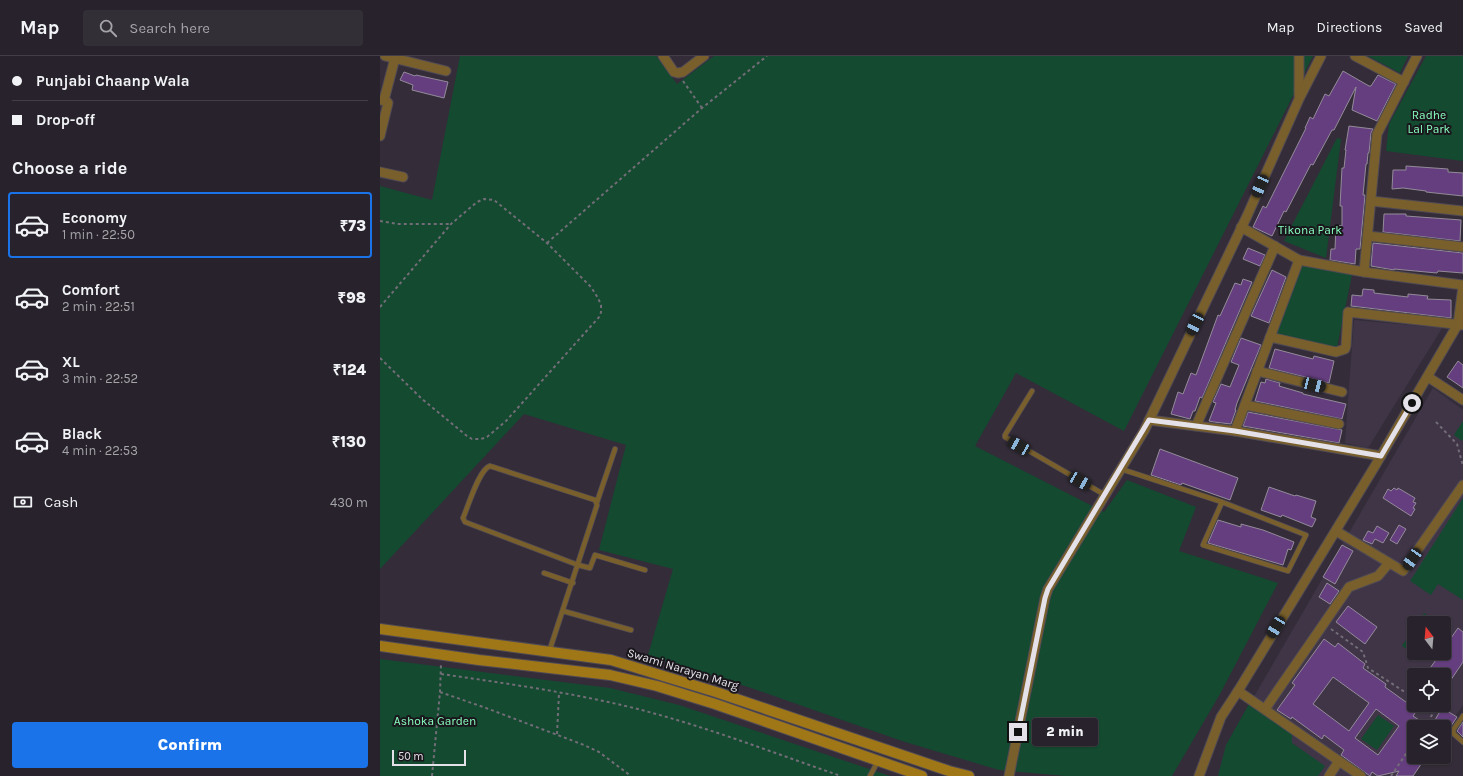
<!DOCTYPE html>
<html lang="en">
<head>
<meta charset="utf-8">
<style>
	:root { --surface:#27222b; --page:#332f37; --text:#f1f3f6; --muted:#a4a4a9; --line:#433f47; --accent:#1a73e8 }
	body { margin:0; font-family:Karla,sans-serif; background:var(--page); color:var(--text); height:100vh; display:flex; flex-direction:column; font-size:15px; white-space:nowrap }
	* { box-sizing:border-box; margin:0 }
	p { font-size:13px; color:var(--muted) }
	.icon { flex:none; width:22px; height:22px; fill:none; stroke:currentColor; stroke-width:2; stroke-linecap:round; stroke-linejoin:round }
	.map { position:relative; flex:1; overflow:hidden }
	.details { display:flex; flex-direction:column; background:var(--surface); width:380px }
	.details>* { flex:none }
	.banner { display:grid; align-content:center; height:88px; padding:0 12px; background:var(--surface) }
	.needle { width:26px; rotate:344deg }
	.fabs { position:absolute; left:1027px; top:560px; display:grid; gap:8px }
	.fabs a { display:grid; place-items:center; width:44px; height:44px; border-radius:4px; background:var(--surface); box-shadow:0 1px 3px #0004,0 0 0 1px var(--line); font-size:20px }
	.scale { position:absolute; left:12px; bottom:10px; width:74px; box-sizing:border-box; padding-left:4px; border:2px solid #e5e1e9; border-top:0; font-size:11px; line-height:14px; white-space:nowrap; color:#e5e1e9; -webkit-text-stroke:3px #1a171c; paint-order:stroke }
	.end { position:absolute; width:18px; height:18px; margin:-9px; border:5px solid #e5e1e9; background:#111; box-shadow:0 0 0 2px #111 }
	.from { border-radius:50% }
	.bubble { position:absolute; height:28px; border-radius:4px; background:var(--surface); box-shadow:0 1px 3px #0004,0 0 0 1px var(--line); font-size:13px; font-weight:800; line-height:28px; text-align:center }
	.car { position:absolute; width:12px; height:24px; margin:-12px -6px; border-radius:5px; box-shadow:0 0 3px 1px #0007; background:linear-gradient(#222 24%,#8ab4d8 0 40%,#222 0 76%,#8ab4d8 0 86%,#222 0) }
	.banner b { display:flex; align-items:center; gap:14px; height:38px; font-size:15px }
	.banner b+b { border-top:1px solid var(--line) }
	.banner i { width:10px; height:10px; background:var(--text) }
	ul { padding:0; list-style:none }
	li { display:flex; align-items:center; gap:12px; height:66px; margin:0 8px 6px; padding:0 4px; border:2px solid transparent; border-radius:4px }
	li div { flex:1 }
	li b { display:block; font-size:15px }
	li em { font-style:normal; font-weight:800 }
	li.active { border-color:var(--accent) }
	li>.icon { width:36px; height:36px; stroke-width:1.5 }
	h2 { padding:0 12px; font-size:18px; line-height:48px }
	.pay { display:flex; align-items:center; gap:10px; height:44px; padding:0 12px; font-size:15px }
	.pay p { margin-inline-start:auto }
	.cta { display:flex; gap:8px; margin-top:auto; padding:8px 12px }
	.cta a { flex:1; height:46px; border-radius:4px; background:var(--accent); color:#fff; font-size:16px; font-weight:800; line-height:46px; text-align:center }
	header { display:flex; align-items:center; gap:24px; box-sizing:border-box; height:56px; padding:0 20px; background:var(--surface); border-bottom:1px solid var(--line) }
	header strong { font-size:19px }
	nav { display:flex; gap:22px; margin-inline-start:auto; font-size:14px }
	.search { width:280px; height:36px; background:var(--page); display:flex; align-items:center; gap:10px; box-sizing:border-box; padding:0 14px; border-radius:4px; color:var(--muted); font-size:15px }
	main { display:flex; flex:1; min-height:0 }
	.map>svg:first-child { display:block }
	.built { fill:#3f3547; fill-rule:evenodd }
	.green { fill:#134a30 }
	.building { fill:#653e7f; stroke:#938b99; fill-rule:evenodd }
	.lines { fill:none; stroke-linecap:round; stroke-linejoin:round }
	.service-casing { stroke:#504a55; stroke-width:6 }
	.minor-casing { stroke:#504a55; stroke-width:11 }
	.secondary-casing { stroke:#504a55; stroke-width:12 }
	.path { stroke:#736d77; stroke-width:2; stroke-dasharray:3 3; stroke-linecap:butt }
	.service { stroke:#785f2b; stroke-width:4.5 }
	.minor { stroke:#785f2b; stroke-width:9 }
	.secondary { stroke:#a07717; stroke-width:10 }
	.route { stroke:#e5e1e9; stroke-width:5 }
	.labels { text-anchor:middle; stroke-width:4; stroke-linejoin:round; paint-order:stroke }
	.park-label { font-size:12px; fill:#88febe; stroke:#1a171c }
	.street-label { font-size:12px; fill:#e5e1e9; stroke:#1a171c }
</style>
</head>
<body>
<header>
<strong>Map</strong>
<div class="search"><svg class="icon" aria-label="search" viewBox="0 0 24 24"><circle cx="10" cy="10" r="6"/><path d="M15 15l6 6"/></svg>Search here</div>
<nav><a>Map</a><a>Directions</a><a>Saved</a></nav>
</header>
<main>
<section class="details">
<div class="banner">
<b><i class="from"></i>Punjabi Chaanp Wala</b>
<b><i></i>Drop-off</b>
</div>
<h2>Choose a ride</h2>
<ul>
<li class="active"><svg class="icon" aria-label="car" viewBox="0 0 24 24"><path d="M5 17H2v-5l4-1 3-4h7l3 4 3 1v5h-3M9 17h6M6 11h13"/><circle cx="7" cy="17" r="2"/><circle cx="17" cy="17" r="2"/></svg><div><b>Economy</b><p>1 min · 22:50</p></div><em>₹73</em></li>
<li><svg class="icon" aria-label="car" viewBox="0 0 24 24"><path d="M5 17H2v-5l4-1 3-4h7l3 4 3 1v5h-3M9 17h6M6 11h13"/><circle cx="7" cy="17" r="2"/><circle cx="17" cy="17" r="2"/></svg><div><b>Comfort</b><p>2 min · 22:51</p></div><em>₹98</em></li>
<li><svg class="icon" aria-label="car" viewBox="0 0 24 24"><path d="M5 17H2v-5l4-1 3-4h7l3 4 3 1v5h-3M9 17h6M6 11h13"/><circle cx="7" cy="17" r="2"/><circle cx="17" cy="17" r="2"/></svg><div><b>XL</b><p>3 min · 22:52</p></div><em>₹124</em></li>
<li><svg class="icon" aria-label="car" viewBox="0 0 24 24"><path d="M5 17H2v-5l4-1 3-4h7l3 4 3 1v5h-3M9 17h6M6 11h13"/><circle cx="7" cy="17" r="2"/><circle cx="17" cy="17" r="2"/></svg><div><b>Black</b><p>4 min · 22:53</p></div><em>₹130</em></li>
</ul>
<div class="pay"><svg class="icon" aria-label="cash" viewBox="0 0 24 24"><path d="M3 7h18v10H3z"/><circle cx="12" cy="12" r="2"/></svg>Cash<p>430 m</p></div>
<div class="cta"><a>Confirm</a></div>
</section>
<div class="map">
<svg width="1083" height="720" viewBox="0 0 1083 720">
	<rect width="100%" height="100%" fill="#342d39"/>
	<g class="built">
		<polygon points="974,264 1062,272 988,392 965,387"/>
		<path d="M1053,332L1083,354V649L1064,676V671H1034V701H1046L1033,720H838L846,689ZM1034,567H1064V597H1034ZM1034,619H1064V649H1034Z"/>
	</g>
	<g class="green">
		<polygon points="80,0 276,0 297,28 334,0 933,0 744,375 636,317 595,390 724,456 747,424 816,451 799,495 898,527 840,638 792,720 685,720 619,714 522,685 371,632 268,599 293,513 219,494 246,389 144,358 0,513 0,130 52,144"/>
		<polygon points="988,0 1028,0 1020,17"/>
		<polygon points="1046,0 1083,0 1083,105 1006,95 1009,68"/>
		<polygon points="957,82 961,83 946,202 904,185"/>
		<polygon points="924,207 973,214 956,296 892,277"/>
		<polygon points="1083,365 1083,383 1082,385 1074,379"/>
		<polygon points="1083,442 1083,544 1058,528 1051,539 1030,525"/>
		<polygon points="1044,557 1059,567 1038,567"/>
		<polygon points="1034,572 1034,597 1047,597 1043,603 1022,590"/>
		<polygon points="0,603 230,632 299,649 510,720 0,720"/>
		<polygon points="869,648 912,677 912,687 945,710 938,720 838,720 846,689"/>
		<polygon points="998,659 1014,670 997,694 981,683"/>
	</g>
	<g class="building">
		<polygon points="963,15 989,30 991,30 998,19 1016,28 997,65 972,54 976,31 954,74 952,74 933,109 931,108 906,156 904,155 892,180 873,171 883,150 886,152 926,72 925,72 930,61 933,63 945,38 949,40"/>
		<polygon points="24,16 35,20 36,19 68,26 64,42 32,34 33,29 20,24"/>
		<polygon points="969,70 993,73 991,77 989,97 988,97 987,108 986,108 983,139 985,139 980,193 976,193 975,208 950,204 951,193 955,193 956,169 962,170 962,150 960,150 962,112 964,112 966,94 965,94"/>
		<polygon points="1026,110 1068,113 1068,116 1083,117 1083,140 1046,136 1046,135 1023,132 1012,133 1013,114 1026,114"/>
		<polygon points="1004,158 1026,158 1026,160 1081,164 1080,185 1003,176"/>
		<polygon points="993,187 1083,197 1083,217 1058,215 1057,217 1014,213 1014,214 991,210"/>
		<polygon points="868,192 885,199 880,210 863,203"/>
		<polygon points="892,214 906,221 889,267 871,260"/>
		<polygon points="863,223 872,226 822,342 820,341 815,355 813,355 810,363 791,358 798,336 803,338 811,317 816,319 838,259 840,260 855,227 861,229"/>
		<polygon points="983,233 994,234 994,237 1028,241 1028,238 1048,240 1047,243 1071,244 1071,262 971,250 972,239 982,240"/>
		<polygon points="861,282 881,289 857,347 855,354 856,354 851,368 834,366 829,365 836,347 833,346 841,328 850,331 859,309 851,306"/>
		<polygon points="895,293 933,303 934,300 954,305 949,327 889,312"/>
		<polygon points="1078,305 1083,309 1083,332 1067,321"/>
		<polygon points="886,323 900,327 899,330 923,337 923,338 966,348 962,363 875,345 881,326 885,327"/>
		<polygon points="868,356 962,374 959,387 863,370"/>
		<polygon points="780,393 858,422 850,444 802,427 801,429 771,419"/>
		<polygon points="889,431 915,440 916,439 936,445 931,461 936,463 932,471 902,459 901,461 881,454"/>
		<polygon points="1014,432 1017,434 1018,432 1035,442 1033,446 1036,447 1033,452 1035,453 1031,460 1003,442 1008,433 1011,435"/>
		<polygon points="838,464 861,471 861,468 883,474 914,486 911,494 908,493 903,509 828,487"/>
		<polygon points="1019,469 1026,473 1017,488 1010,484"/>
		<polygon points="997,470 1009,477 1003,487 995,483 992,488 983,484 988,475 993,477"/>
		<polygon points="962,489 973,495 955,528 943,521"/>
		<polygon points="947,527 959,535 950,548 939,541"/>
		<polygon points="968,550 997,571 985,588 956,566"/>
		<polygon points="1078,572 1083,576 1083,606 1064,634 1064,619 1045,619 1061,597 1064,597 1064,592"/>
		<path d="M944,583L955,591L958,587L985,608L983,612L1006,628L1005,631L1037,654L1033,660L1039,664L1040,671H1034V701H1046L1033,720H1016L1019,715L998,720L992,716L990,720L961,699L964,694L944,679L942,683L912,661L911,663L897,654L915,629L912,627ZM953,621L989,647L969,675L933,648ZM996,653L1019,670L998,699L975,682Z"/>
		<polygon points="1062,652 1077,661 1069,673 1055,664"/>
		<polygon points="1083,666 1083,681 1077,675"/>
	</g>
	<g class="lines">
		<defs>
			<g id="service">
				<polyline points="652,335 625,379 625,381 725,439"/>
				<polyline points="741,413 842,446 926,479 908,515 823,489 842,446"/>
				<polyline points="217,446 235,393"/>
				<polyline points="164,517 193,527"/>
				<polyline points="183,555 251,574"/>
				<path d="M169,596L217,449L215,444L110,410C99,413 88,451 83,462L85,466L198,509L210,512L215,499L265,514"/>
				<polyline points="1083,660 1073,674 1074,678 1083,686"/>
				<polyline points="490,720 498,705"/>
			</g>
			<g id="minor">
				<polyline points="5,0 66,15"/>
				<polyline points="283,0 294,16 298,17 303,16 324,0"/>
				<polyline points="975,0 1024,26"/>
				<polyline points="919,40 919,0"/>
				<polyline points="0,44 6,45 8,47 0,80"/>
				<polyline points="4,44 15,2"/>
				<polyline points="0,116 23,121"/>
				<polyline points="991,145 1083,155"/>
				<polyline points="861,171 919,204 984,216 1083,229"/>
				<polyline points="988,180 1083,191"/>
				<polyline points="984,216 997,78 1037,0"/>
				<polyline points="890,281 956,296 965,293 966,290 968,256 1083,269"/>
				<polyline points="877,315 962,336"/>
				<polyline points="1048,321 1083,344"/>
				<polyline points="865,349 959,368"/>
				<polyline points="769,364 855,375 1001,400"/>
				<polyline points="816,370 895,190"/>
				<polyline points="855,375 919,204"/>
				<polyline points="956,475 1023,515 1083,429"/>
				<polyline points="858,635 959,705 949,720"/>
				<polyline points="885,653 969,531 998,520 1009,507"/>
				<polyline points="959,705 981,720"/>
				<polyline points="629,720 665,542 668,533 764,375 867,160 919,43 941,0"/>
				<polyline points="819,720 841,661 858,635 995,410 1078,268 1083,230"/>
			</g>
			<g id="secondary">
				<polyline points="0,573 231,604 336,636 569,715 589,720"/>
				<polyline points="0,590 99,604 230,619 277,630 335,648 542,720"/>
			</g>
		</defs>
		<use href="#service" class="service-casing"/>
		<use href="#minor" class="minor-casing"/>
		<use href="#secondary" class="secondary-casing"/>
		<g class="path">
			<polyline points="303,25 322,52"/>
			<polyline points="0,165 17,168 71,168"/>
			<polyline points="167,187 322,52 387,0"/>
			<polyline points="0,251 71,168 97,146 104,143 114,144 167,187 211,231 218,242 221,249 221,256 220,260 126,365 107,381 101,383 92,383 87,380 42,343 0,302"/>
			<polyline points="1056,366 1077,388 1083,410"/>
			<polyline points="951,573 983,596 988,612 1034,642"/>
			<path d="M61,618C117,626 173,634 228,646C307,663 385,694 461,720"/>
			<polyline points="60,636 106,652 204,689 219,696 251,720"/>
			<polyline points="1044,671 1054,656 1044,649"/>
			<polyline points="177,678 179,637"/>
			<polyline points="52,720 60,636 61,608"/>
			<polyline points="1011,720 1034,686"/>
		</g>
		<use href="#service" class="service"/>
		<use href="#minor" class="minor"/>
		<use href="#secondary" class="secondary"/>
	</g>
	<g class="lines">
		<polyline class="route" points="638,676 665,542 668,533 769,364 855,375 1001,400 1032,347"/>
	</g>
	<g class="labels">
		<g class="park-label">
			<text x="1049" y="63">Radhe<tspan x="1049" dy="14">Lal Park</tspan></text>
			<text x="930" y="178">Tikona Park</text>
			<text x="55" y="669">Ashoka Garden</text>
		</g>
		<g class="street-label">
			<text transform="translate(303 613) rotate(17)" y="4">Swami Narayan Marg</text>
		</g>
	</g>
</svg>
<div class="fabs">
<a><svg class="needle" viewBox="-14 -14 28 28"><path d="M0-13l5 13h-10z" fill="#e53935"/><path d="M0 13l5-13h-10z" fill="#a4a4a9"/></svg></a>
<a><svg class="icon" aria-label="locate" viewBox="0 0 24 24"><circle cx="12" cy="12" r="6"/><path d="M12 2v4M12 18v4M2 12h4M18 12h4"/></svg></a>
<a><svg class="icon" aria-label="layers" viewBox="0 0 24 24"><path d="M12 4l9 5-9 5-9-5zM3 14l9 5 9-5"/></svg></a>
</div>
<div class="scale">50 m</div>
<i class="end from" style="left:1032px;top:347px"></i>
<i class="end" style="left:638px;top:676px"></i>
<div class="bubble" style="left:652px;top:662px;width:66px">2 min</div>
<i class="car" style="left:880px;top:130px;rotate:204deg"></i>
<i class="car" style="left:815px;top:268px;rotate:206deg"></i>
<i class="car" style="left:934px;top:329px;rotate:104deg"></i>
<i class="car" style="left:639px;top:390px;rotate:300deg"></i>
<i class="car" style="left:700px;top:425px;rotate:120deg"></i>
<i class="car" style="left:1032px;top:503px;rotate:215deg"></i>
<i class="car" style="left:896px;top:571px;rotate:211deg"></i>
</div>
</main>
</body>
</html>
